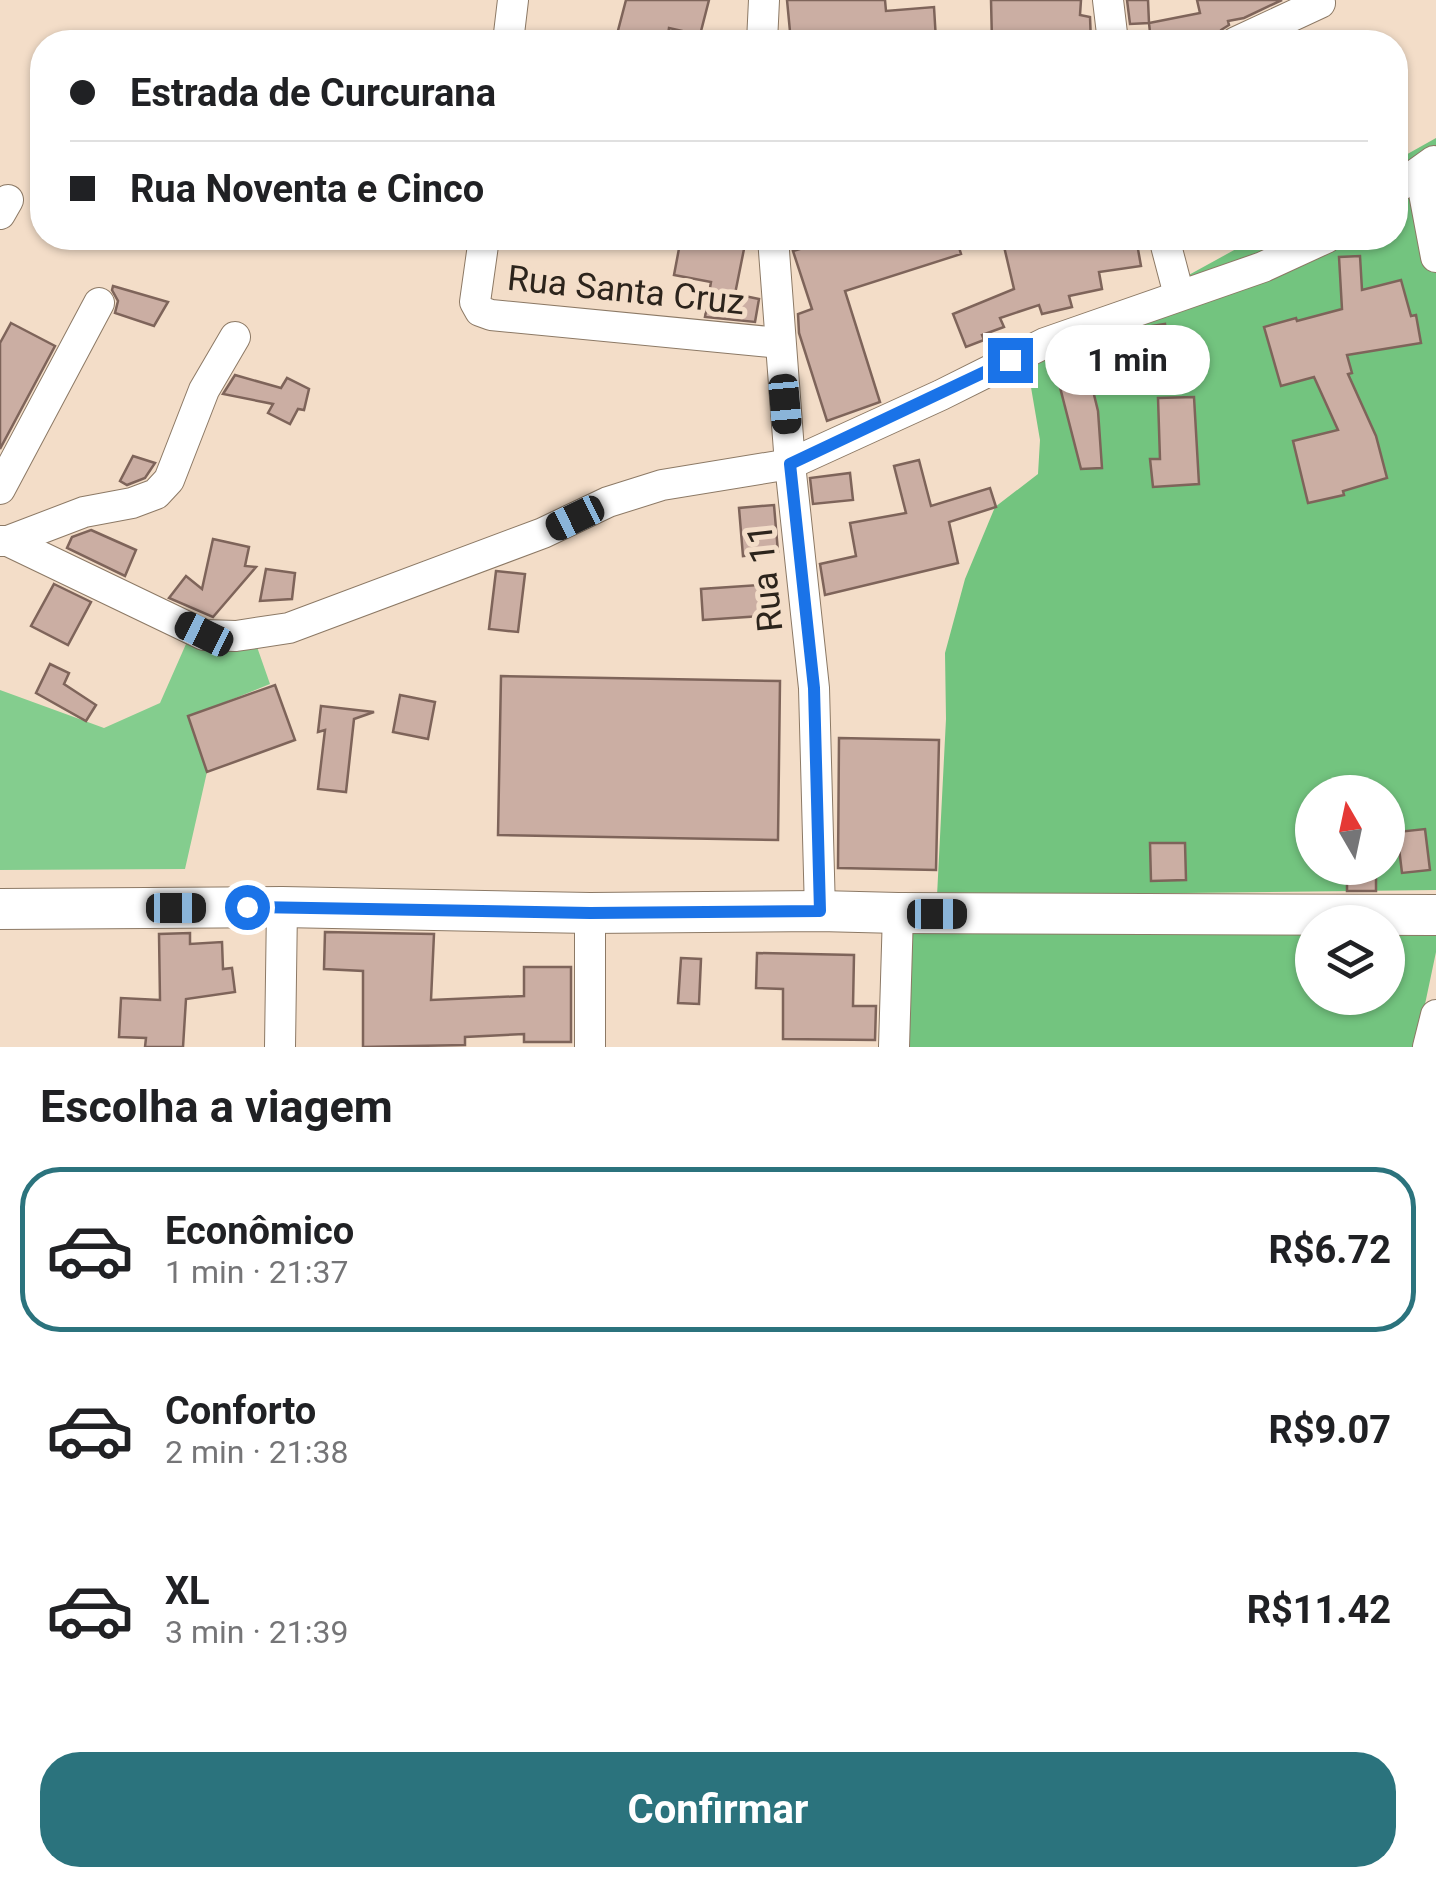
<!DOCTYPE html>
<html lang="pt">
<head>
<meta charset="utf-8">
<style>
	:root { --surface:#fff; --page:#f2f2f2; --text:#202124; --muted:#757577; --line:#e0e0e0; --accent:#2b737d }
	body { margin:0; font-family:Roboto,sans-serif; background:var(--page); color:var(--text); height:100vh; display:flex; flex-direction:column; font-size:38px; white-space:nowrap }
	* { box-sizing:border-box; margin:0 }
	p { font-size:32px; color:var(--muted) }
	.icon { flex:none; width:55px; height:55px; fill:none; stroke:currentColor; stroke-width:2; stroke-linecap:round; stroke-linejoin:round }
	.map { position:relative; height:1047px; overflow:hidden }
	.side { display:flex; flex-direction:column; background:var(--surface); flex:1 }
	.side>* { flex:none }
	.hud { position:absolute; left:30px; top:30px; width:1378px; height:220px; border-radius:40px; box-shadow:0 2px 8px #0004; display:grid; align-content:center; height:220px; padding:0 40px; background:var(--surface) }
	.needle { width:65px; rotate:351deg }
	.buttons { position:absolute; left:1295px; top:775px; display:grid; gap:20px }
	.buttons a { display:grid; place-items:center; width:110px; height:110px; border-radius:50%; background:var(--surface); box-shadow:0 2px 8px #0004; font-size:50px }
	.end { position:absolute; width:45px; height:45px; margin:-22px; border:12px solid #1a73e8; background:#fff; box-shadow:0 0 0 5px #fff }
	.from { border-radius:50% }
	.bubble { position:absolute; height:70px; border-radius:35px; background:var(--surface); box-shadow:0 2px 8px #0004; font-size:32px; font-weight:700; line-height:70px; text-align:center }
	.car { position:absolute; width:30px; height:60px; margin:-30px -15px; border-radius:12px; box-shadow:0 0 8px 2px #0007; background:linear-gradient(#222 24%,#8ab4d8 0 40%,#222 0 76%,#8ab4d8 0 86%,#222 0) }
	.hud b { display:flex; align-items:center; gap:35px; height:95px; font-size:38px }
	.hud b+b { border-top:2px solid var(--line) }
	.hud i { width:25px; height:25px; background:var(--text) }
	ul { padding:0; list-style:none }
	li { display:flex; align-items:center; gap:30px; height:165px; margin:0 20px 15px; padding:0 20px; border:5px solid transparent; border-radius:40px }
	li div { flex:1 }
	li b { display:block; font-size:38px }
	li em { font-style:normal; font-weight:700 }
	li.current { border-color:var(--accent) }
	li>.icon { width:90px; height:90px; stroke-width:1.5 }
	h2 { padding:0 40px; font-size:45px; line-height:120px }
	.cta { display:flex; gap:20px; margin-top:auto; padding:20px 40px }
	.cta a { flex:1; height:115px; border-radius:40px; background:var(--accent); color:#fff; font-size:40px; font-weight:700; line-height:115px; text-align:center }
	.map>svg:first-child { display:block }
	.green { fill:#84cd8e }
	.forest { fill:#73c47f; fill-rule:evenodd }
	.building { fill:#cbaea3; stroke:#7e645a; stroke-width:2.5 }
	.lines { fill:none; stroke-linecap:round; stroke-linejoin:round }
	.minor-casing { stroke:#8c7965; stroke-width:32 }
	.major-casing { stroke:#8c7965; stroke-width:42 }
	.minor { stroke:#fff; stroke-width:30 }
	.major { stroke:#fff; stroke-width:40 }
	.route { stroke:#1a73e8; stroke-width:12 }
	.labels { text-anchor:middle; stroke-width:10; stroke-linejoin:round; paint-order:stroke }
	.street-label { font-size:35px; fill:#2c241c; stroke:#f3ddc8 }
</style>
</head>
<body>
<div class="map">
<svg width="1436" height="1047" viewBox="0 0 1436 1047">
	<rect width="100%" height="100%" fill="#f3ddc8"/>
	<polygon class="green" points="186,644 256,644 270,684 188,717 207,772 185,869 0,870 0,690 104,728 160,703"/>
	<g class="forest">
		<path d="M1436,138V890L937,896L946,719L945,653L965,579L995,507L1038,474L1040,440L1027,364L1256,238H1395V161ZM1312,792H1388V868H1312Z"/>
		<polygon points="910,930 1312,931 1312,998 1388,998 1388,932 1436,932 1436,952 1416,1047 904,1047"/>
	</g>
	<g class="building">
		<polygon points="626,0 709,0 700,35 669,28 667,42 615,42"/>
		<polygon points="787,0 885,0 886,11 934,7 936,40 905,42 791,42"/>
		<polygon points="991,0 1081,0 1080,15 1090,17 1091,42 992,42"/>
		<polygon points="1127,0 1148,0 1149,23 1130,24"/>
		<polygon points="1197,0 1282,0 1244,18 1228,21 1229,25 1221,30 1218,37 1194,42 1151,42 1149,23 1200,13"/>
		<polygon points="681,238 735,238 734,242 745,244 735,294 759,299 755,322 705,317 711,282 674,275"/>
		<polygon points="837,238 956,238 961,254 845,291 880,402 827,421 799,333 798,314 812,309 793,251"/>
		<polygon points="1002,238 1136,238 1141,266 1099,272 1102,289 1069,296 1072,307 1042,314 1039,305 1000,318 1004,327 982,335 984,340 966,347 953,314 1014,289"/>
		<polygon points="1360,256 1362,290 1401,280 1411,316 1416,315 1421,343 1347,355 1352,373 1348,374 1376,436 1387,478 1343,491 1344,495 1308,503 1293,441 1338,430 1314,377 1281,386 1264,327 1296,318 1297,321 1342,309 1339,257"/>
		<polygon points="113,286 168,302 154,326 115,313 118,301 112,290"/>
		<polygon points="11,323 55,346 0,449 0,343"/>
		<polygon points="1165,324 1169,351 1140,354 1141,369 1115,371 1113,339 1152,326"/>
		<polygon points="1083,350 1098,411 1102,468 1081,469 1053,360"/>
		<polygon points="235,375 281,388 287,378 309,389 304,410 298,409 290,424 268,413 273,404 223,394"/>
		<polygon points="1194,397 1199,484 1153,487 1150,459 1160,459 1158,398"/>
		<polygon points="133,456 155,463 145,478 127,485 120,481"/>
		<polygon points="919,460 931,506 990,488 996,507 949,522 958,563 825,595 820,564 856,556 850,523 906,513 894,466"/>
		<polygon points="850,473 853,500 813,504 810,478"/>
		<polygon points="774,505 778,552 743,556 739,508"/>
		<polygon points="91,530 136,550 125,576 67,548 72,537"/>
		<polygon points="213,539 249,547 245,566 256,567 213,617 169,598 186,576 202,589"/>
		<polygon points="266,569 295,573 292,599 260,601"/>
		<polygon points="496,571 525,574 518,632 489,629"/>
		<polygon points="54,584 91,602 68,645 31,626"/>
		<polygon points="759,585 761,616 703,620 701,589"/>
		<polygon points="50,664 69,673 64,684 96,705 86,721 36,693"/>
		<polygon points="501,676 780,681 778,840 498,835"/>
		<polygon points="275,685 295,740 207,772 188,716"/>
		<polygon points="400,695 435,702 428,739 393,732"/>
		<polygon points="321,706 374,712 354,719 346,792 318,789 325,730 318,732"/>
		<polygon points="839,738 939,740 936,870 838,868"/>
		<polygon points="1425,829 1430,870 1402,873 1397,832"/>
		<polygon points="1150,843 1185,843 1186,880 1151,881"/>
		<rect x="1347" y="868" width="29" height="23"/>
		<polygon points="325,932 434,934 431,1000 524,996 524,967 571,967 571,1042 524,1042 524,1034 465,1037 465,1045 363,1047 363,971 324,969"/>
		<polygon points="190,933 190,944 222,942 223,969 232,968 235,992 186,999 183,1047 145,1047 146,1038 119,1037 121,998 160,1000 159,934"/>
		<polygon points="757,953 854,955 853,1006 876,1006 875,1040 783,1039 783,989 756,988"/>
		<polygon points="681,958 701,959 699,1004 678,1003"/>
	</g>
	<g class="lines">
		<defs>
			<g id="minor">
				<polyline points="1108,0 1113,42"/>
				<polyline points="508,42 513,0"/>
				<polyline points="762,42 764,0"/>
				<polyline points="1236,42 1320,3"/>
				<polyline points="1420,172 1436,257"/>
				<polyline points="1395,189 1434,161"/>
				<polyline points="0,214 8,200"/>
				<polyline points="484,238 475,302 480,311 491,315 780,343"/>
				<polyline points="773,238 790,464 814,688 820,911"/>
				<polyline points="1164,238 1179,295"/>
				<polyline points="0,489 99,303"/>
				<polyline points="0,541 8,541 204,635 236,636 289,628 543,533 608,502 662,485 790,464 941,395 1045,343 1263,267 1326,238"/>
				<polyline points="8,541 84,512 132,503 156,494 169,480 204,390 235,337"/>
				<polyline points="590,913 590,1047"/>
				<polyline points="280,1047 282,907"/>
				<polyline points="894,1047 898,913"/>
				<polyline points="1428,1047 1436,1015"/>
			</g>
			<polyline id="major" points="0,909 282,907 590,913 820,911 898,913 1436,915"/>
		</defs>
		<use href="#minor" class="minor-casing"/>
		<use href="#major" class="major-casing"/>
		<use href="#minor" class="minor"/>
		<use href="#major" class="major"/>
	</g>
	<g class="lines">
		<polyline class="route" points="247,907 590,913 820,911 814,688 790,464 1010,360"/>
	</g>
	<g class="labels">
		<g class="street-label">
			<text transform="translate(626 290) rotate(6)" y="12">Rua Santa Cruz</text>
			<text transform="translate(765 578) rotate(-96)" y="12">Rua 11</text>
		</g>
	</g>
</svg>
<div class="buttons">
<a><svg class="needle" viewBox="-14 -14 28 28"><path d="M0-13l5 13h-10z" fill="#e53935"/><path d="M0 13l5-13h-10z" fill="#757577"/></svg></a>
<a><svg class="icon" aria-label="layers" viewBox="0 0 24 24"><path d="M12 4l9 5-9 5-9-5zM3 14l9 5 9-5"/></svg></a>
</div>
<i class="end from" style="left:247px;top:907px"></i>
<i class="end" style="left:1010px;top:360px"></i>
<div class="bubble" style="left:1045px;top:325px;width:165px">1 min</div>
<i class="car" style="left:785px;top:404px;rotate:175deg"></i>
<i class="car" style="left:575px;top:518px;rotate:244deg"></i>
<i class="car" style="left:204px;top:634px;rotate:296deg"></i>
<i class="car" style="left:176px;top:908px;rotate:90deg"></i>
<i class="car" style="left:937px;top:914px;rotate:90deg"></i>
<div class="hud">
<b><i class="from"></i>Estrada de Curcurana</b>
<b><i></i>Rua Noventa e Cinco</b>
</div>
</div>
<section class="side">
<h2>Escolha a viagem</h2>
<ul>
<li class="current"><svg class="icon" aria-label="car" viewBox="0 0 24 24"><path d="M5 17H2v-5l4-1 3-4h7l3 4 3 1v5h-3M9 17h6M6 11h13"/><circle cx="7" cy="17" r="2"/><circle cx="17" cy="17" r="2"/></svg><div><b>Econômico</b><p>1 min · 21:37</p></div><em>R$6.72</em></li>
<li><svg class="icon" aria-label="car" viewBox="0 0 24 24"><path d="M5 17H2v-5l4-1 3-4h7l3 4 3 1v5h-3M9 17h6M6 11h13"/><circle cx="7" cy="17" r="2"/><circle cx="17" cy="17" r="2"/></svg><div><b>Conforto</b><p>2 min · 21:38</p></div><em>R$9.07</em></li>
<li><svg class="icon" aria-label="car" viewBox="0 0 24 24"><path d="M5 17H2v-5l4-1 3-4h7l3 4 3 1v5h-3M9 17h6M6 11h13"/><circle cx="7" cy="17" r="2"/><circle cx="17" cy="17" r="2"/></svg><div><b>XL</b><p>3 min · 21:39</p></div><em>R$11.42</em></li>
</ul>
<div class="cta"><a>Confirmar</a></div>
</section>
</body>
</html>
